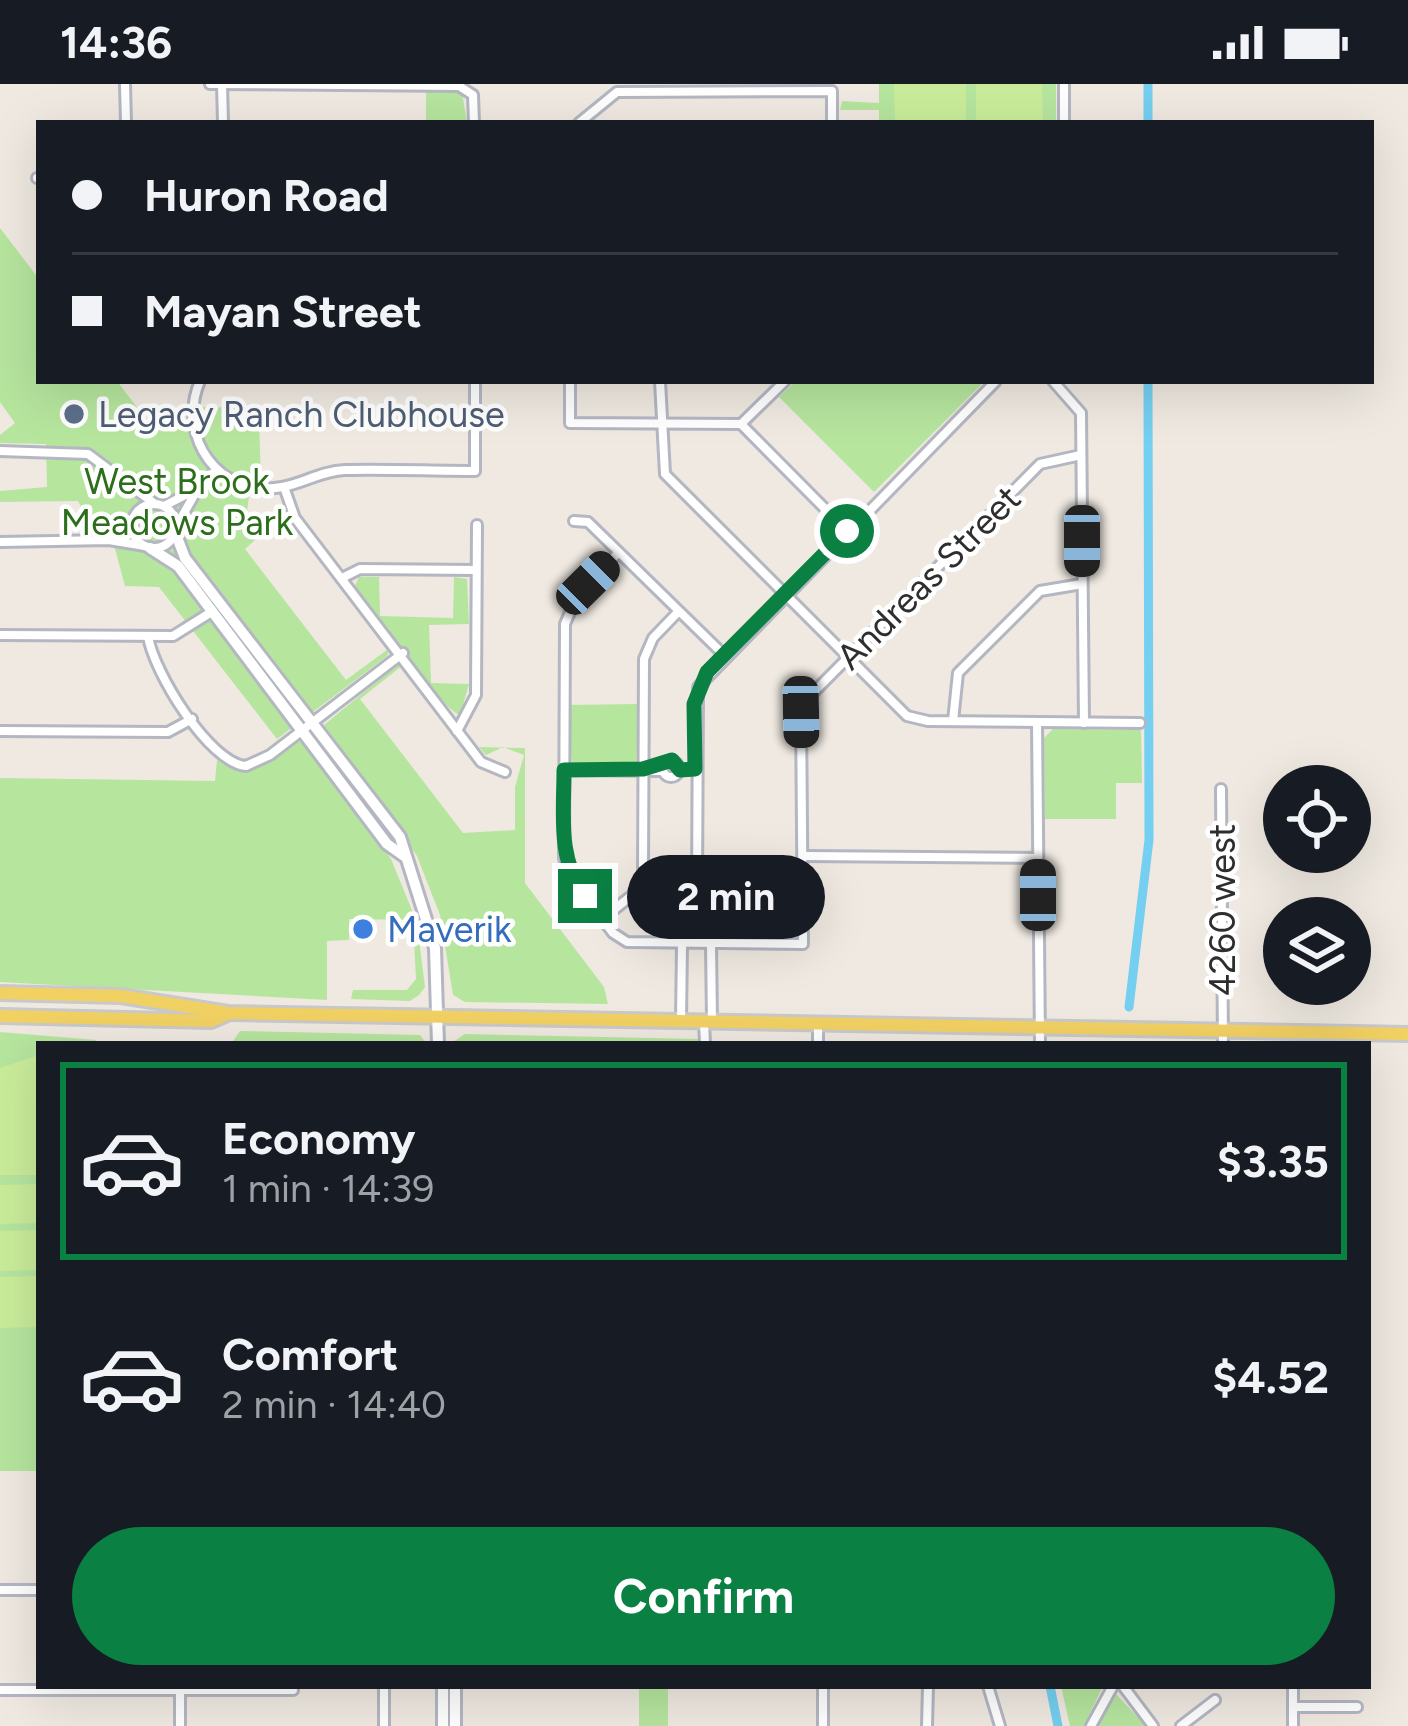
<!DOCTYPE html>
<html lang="en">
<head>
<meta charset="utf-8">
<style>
	:root { --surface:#171b24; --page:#242831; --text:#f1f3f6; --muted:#9ea1a6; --line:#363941; --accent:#0b8043 }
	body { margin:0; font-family:Figtree,sans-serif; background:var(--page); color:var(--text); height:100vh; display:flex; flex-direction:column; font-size:45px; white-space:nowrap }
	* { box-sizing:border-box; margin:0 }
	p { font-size:39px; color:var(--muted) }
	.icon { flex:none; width:66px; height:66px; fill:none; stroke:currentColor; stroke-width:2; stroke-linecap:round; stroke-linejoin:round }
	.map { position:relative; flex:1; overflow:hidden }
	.details { position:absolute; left:36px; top:957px; width:1335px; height:648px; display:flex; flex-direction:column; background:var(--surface); border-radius:0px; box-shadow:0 12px 48px #0002 }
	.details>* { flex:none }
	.banner { position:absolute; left:36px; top:36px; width:1338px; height:264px; border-radius:0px; box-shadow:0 12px 48px #0002; display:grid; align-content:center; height:264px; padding:0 36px; background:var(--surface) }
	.controls { position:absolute; left:1263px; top:681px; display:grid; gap:24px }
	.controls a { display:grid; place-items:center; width:108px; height:108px; border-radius:50%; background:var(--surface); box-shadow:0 12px 48px #0002; font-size:60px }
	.end { position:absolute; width:54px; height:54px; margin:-27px; border:15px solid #0b8043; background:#fff; box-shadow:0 0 0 6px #fff }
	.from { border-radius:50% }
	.bubble { position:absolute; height:84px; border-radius:42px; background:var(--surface); box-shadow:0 12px 48px #0002; font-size:39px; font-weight:700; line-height:84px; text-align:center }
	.car { position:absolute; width:36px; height:72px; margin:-36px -18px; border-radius:15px; box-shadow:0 0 9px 3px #0007; background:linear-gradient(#222 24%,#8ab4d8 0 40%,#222 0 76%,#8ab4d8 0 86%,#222 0) }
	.banner b { display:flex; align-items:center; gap:42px; height:114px; font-size:45px }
	.banner b+b { border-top:3px solid var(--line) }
	.banner i { width:30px; height:30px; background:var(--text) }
	ul { padding:21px 0 0; list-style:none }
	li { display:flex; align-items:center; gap:36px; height:198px; margin:0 24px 18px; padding:0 12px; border:6px solid transparent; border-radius:0px }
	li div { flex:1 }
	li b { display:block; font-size:45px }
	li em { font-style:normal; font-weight:700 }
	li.on { border-color:var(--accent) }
	li>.icon { width:108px; height:108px; stroke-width:1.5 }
	.button { display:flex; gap:24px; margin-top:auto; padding:24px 36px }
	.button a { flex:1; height:138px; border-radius:72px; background:var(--accent); color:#fff; font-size:48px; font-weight:700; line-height:138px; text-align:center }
	.status { display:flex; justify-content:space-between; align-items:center; height:84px; padding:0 60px; background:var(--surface); direction:ltr }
	.status svg { height:33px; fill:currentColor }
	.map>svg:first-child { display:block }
	.green { fill:#b6e59e }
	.pitch { fill:#c9ec9a }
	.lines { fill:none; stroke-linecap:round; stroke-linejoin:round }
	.canal { stroke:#75cff0; stroke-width:9 }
	.street-casing { stroke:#b4b7c1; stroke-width:14 }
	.secondary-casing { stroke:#b4b7c1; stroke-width:16 }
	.primary-casing { stroke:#c9c9c9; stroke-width:18 }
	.street { stroke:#fff; stroke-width:8 }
	.secondary { stroke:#fff; stroke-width:10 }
	.primary { stroke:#f2d163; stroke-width:12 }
	.route { stroke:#0b8043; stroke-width:15 }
	.service-dot { fill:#5c6f8a; stroke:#fff; stroke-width:4.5 }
	.shop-dot { fill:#3f7fe0; stroke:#fff; stroke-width:4.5 }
	.labels { text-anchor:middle; stroke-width:9; stroke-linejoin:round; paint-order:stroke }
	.service-label { font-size:36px; fill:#4e5e75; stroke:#fff; text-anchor:start }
	.park-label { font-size:36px; fill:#2c6e1b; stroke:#fff }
	.street-label { font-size:36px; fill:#2e2e2e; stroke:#fff }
	.shop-label { font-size:36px; fill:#366cbe; stroke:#fff; text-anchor:start }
</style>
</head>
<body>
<div class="status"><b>14:36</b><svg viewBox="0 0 49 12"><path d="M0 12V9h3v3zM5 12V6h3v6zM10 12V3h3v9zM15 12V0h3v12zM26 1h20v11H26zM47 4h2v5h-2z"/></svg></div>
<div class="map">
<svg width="1408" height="1642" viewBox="0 0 1408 1642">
	<rect width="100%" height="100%" fill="#efe9e1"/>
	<g class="green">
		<polygon points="879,0 1056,0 1056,39 879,39 879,26 840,26 842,17 879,19"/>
		<polygon points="426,6 462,8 467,39 426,39"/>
		<polygon points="0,144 39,195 39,297 117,297 155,347 186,342 199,323 249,324 259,336 261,397 251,396 246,436 257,454 245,465 346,596 391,563 387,572 277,655 159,503 125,502 111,450 84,451 84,428 78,417 0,418 0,407 47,403 46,360 0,359 0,351 15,339 0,318"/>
		<polygon points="796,297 985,297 874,408 779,313"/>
		<path d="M359,493H379L380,532L453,534L454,493L467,495L469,540L429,541L431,599L469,600L460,631C440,624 375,527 355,502Z"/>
		<polygon points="397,581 403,581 360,615 463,749 515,746 515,703 524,671 503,663 486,671 479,663 525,664 525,799 604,903 608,920 465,918 453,911 440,831 417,772 324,641"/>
		<polygon points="639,620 636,682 572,681 568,621"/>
		<polygon points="1053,645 1141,646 1142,699 1116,699 1116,735 1045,735 1044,654"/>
		<path d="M298,657L306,659L391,775L416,836L349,835V856L327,857V916L0,898V694L215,697L217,676C248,700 272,677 298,657Z"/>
		<polygon points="414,855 419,856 425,903 419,911 410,917 351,915 353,906 407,906 416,895"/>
		<polygon points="240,947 420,951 427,960 231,960"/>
		<polygon points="0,948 96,956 96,960 39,960 39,1387 0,1387"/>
		<polygon points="465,950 698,955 698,960 450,960"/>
		<rect x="639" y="1602" width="29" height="40"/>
		<polygon points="1061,1602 1103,1602 1084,1642 1070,1642"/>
		<polygon points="1116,1610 1146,1642 1095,1642 1109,1613"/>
	</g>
	<g class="pitch">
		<polygon points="894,0 966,0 966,39 895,39"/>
		<polygon points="976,0 1042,0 1043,39 976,39"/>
		<polygon points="39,971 39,1091 0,1091 0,984"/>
		<polygon points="39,1100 39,1139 0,1140 0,1101"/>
		<polygon points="39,1146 39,1186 0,1187 0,1147"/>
		<polygon points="39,1192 39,1243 0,1244 0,1193"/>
	</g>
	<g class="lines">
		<g class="canal">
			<polyline points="1148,0 1148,39"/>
			<polyline points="1129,923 1149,756 1148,297"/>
			<polyline points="1050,1602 1058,1642"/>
		</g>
		<defs>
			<g id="street">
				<polyline points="125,0 126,39"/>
				<polyline points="210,0 459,2 473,11 474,39"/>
				<polyline points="222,0 223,39"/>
				<polyline points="1064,0 1064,39"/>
				<polyline points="579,39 617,8 832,7 832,39"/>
				<polyline points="37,94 39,94"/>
				<path d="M200,297C176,353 219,415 282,403C304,399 321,387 345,386C388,385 432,387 475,387V297"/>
				<polyline points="570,297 570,339 741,340 847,447"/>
				<polyline points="660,297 665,390 907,632 928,637 1140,639"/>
				<polyline points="1053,297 1081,329 1084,639"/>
				<polyline points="741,340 785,297"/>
				<polyline points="0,367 88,370 155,420"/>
				<polyline points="284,403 295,434 481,678 505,688"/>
				<circle cx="154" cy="442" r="22"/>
				<polyline points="164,422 195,406"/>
				<polyline points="574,437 588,438 724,571"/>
				<polyline points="176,443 197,406 216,386"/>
				<polyline points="0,458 109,456 145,462"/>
				<polyline points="618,469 577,512 565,540 564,774 568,789 613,849 627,858 803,860 801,628 807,615 1040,380 1081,371"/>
				<polyline points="342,494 360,485 476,486"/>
				<polyline points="0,551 173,552 213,527"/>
				<path d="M148,552C153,587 209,679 246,682L270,671L403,569"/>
				<polyline points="953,637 958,589 1040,507 1082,500"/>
				<polyline points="1037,638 1040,960"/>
				<polyline points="0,647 168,648 192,635"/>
				<polyline points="457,647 476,611 477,441"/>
				<circle cx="671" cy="685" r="8"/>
				<polyline points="564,686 663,687"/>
				<polyline points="1221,705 1223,960"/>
				<polyline points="804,772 1038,774"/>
				<polyline points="602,835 635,809 643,789 644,575 653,554 678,528"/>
				<polyline points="681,937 682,861 696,814"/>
				<polyline points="712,937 711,861 697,812 698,603 996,297"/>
				<polyline points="704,938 705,960"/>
				<polyline points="818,942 818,960"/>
				<polyline points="0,1506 39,1506"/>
				<polyline points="823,1602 823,1642"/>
				<polyline points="988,1602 1000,1642"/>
				<polyline points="1123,1602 1153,1642"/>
				<polyline points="1293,1602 1293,1642"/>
				<polyline points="0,1606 293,1606"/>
				<polyline points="1293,1623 1357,1623"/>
				<polyline points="180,1642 180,1603"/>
				<polyline points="384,1642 384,1602"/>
				<polyline points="927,1642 928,1602"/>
				<polyline points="1091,1642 1113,1602"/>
				<polyline points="1181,1642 1215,1616"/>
			</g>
			<g id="secondary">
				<polyline points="175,448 185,474 400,753 435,864 438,960"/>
				<polyline points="150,464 178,482 387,760 404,772"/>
				<polyline points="443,1602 443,1642"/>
				<polyline points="455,1642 455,1602"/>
			</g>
			<g id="primary">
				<polyline points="0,909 121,912 228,929 1408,950"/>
				<polyline points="0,932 211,937 227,930"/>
			</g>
		</defs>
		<use href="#street" class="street-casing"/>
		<use href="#secondary" class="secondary-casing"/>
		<use href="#primary" class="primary-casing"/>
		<use href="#street" class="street"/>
		<use href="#secondary" class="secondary"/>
		<use href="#primary" class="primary"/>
	</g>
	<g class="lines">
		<path class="route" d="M585,812C557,775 564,731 564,686L643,685L672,676L680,686L695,685L694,620L707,588L847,447"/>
	</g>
	<circle class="service-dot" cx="74" cy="330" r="12"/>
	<circle class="shop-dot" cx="363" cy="845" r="12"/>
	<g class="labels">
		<g class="service-label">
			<text x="98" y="343">Legacy Ranch Clubhouse</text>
		</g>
		<g class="park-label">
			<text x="177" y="410">West Brook<tspan x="177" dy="41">Meadows Park</tspan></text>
		</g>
		<g class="street-label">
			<text transform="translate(928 493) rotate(-45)" y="13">Andreas Street</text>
			<text transform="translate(1222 826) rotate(-90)" y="13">4260 west</text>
		</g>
		<g class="shop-label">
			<text x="387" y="858">Maverik</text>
		</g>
	</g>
</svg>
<div class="controls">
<a><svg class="icon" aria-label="locate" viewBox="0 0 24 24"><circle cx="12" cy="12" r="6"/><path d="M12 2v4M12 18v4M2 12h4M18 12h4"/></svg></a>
<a><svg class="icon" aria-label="layers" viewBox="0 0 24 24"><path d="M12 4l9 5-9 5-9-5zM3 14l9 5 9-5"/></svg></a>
</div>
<i class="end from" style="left:847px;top:447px"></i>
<i class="end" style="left:585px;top:812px"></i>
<div class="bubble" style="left:627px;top:771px;width:198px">2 min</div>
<i class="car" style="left:1082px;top:457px;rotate:180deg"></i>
<i class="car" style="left:588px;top:499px;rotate:45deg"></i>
<i class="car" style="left:801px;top:628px;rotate:179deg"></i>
<i class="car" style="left:1038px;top:811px;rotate:0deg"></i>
<div class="banner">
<b><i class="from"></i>Huron Road</b>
<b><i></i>Mayan Street</b>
</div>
<section class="details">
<ul>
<li class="on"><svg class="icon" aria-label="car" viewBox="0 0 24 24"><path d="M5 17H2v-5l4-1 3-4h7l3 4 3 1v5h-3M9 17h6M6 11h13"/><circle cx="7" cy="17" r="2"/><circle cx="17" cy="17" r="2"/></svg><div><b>Economy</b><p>1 min · 14:39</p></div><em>$3.35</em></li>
<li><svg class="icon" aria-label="car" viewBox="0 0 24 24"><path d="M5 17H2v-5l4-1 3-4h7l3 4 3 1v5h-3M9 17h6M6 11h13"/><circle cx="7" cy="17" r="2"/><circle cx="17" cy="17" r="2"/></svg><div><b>Comfort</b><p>2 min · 14:40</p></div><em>$4.52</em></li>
</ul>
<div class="button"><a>Confirm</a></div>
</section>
</div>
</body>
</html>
